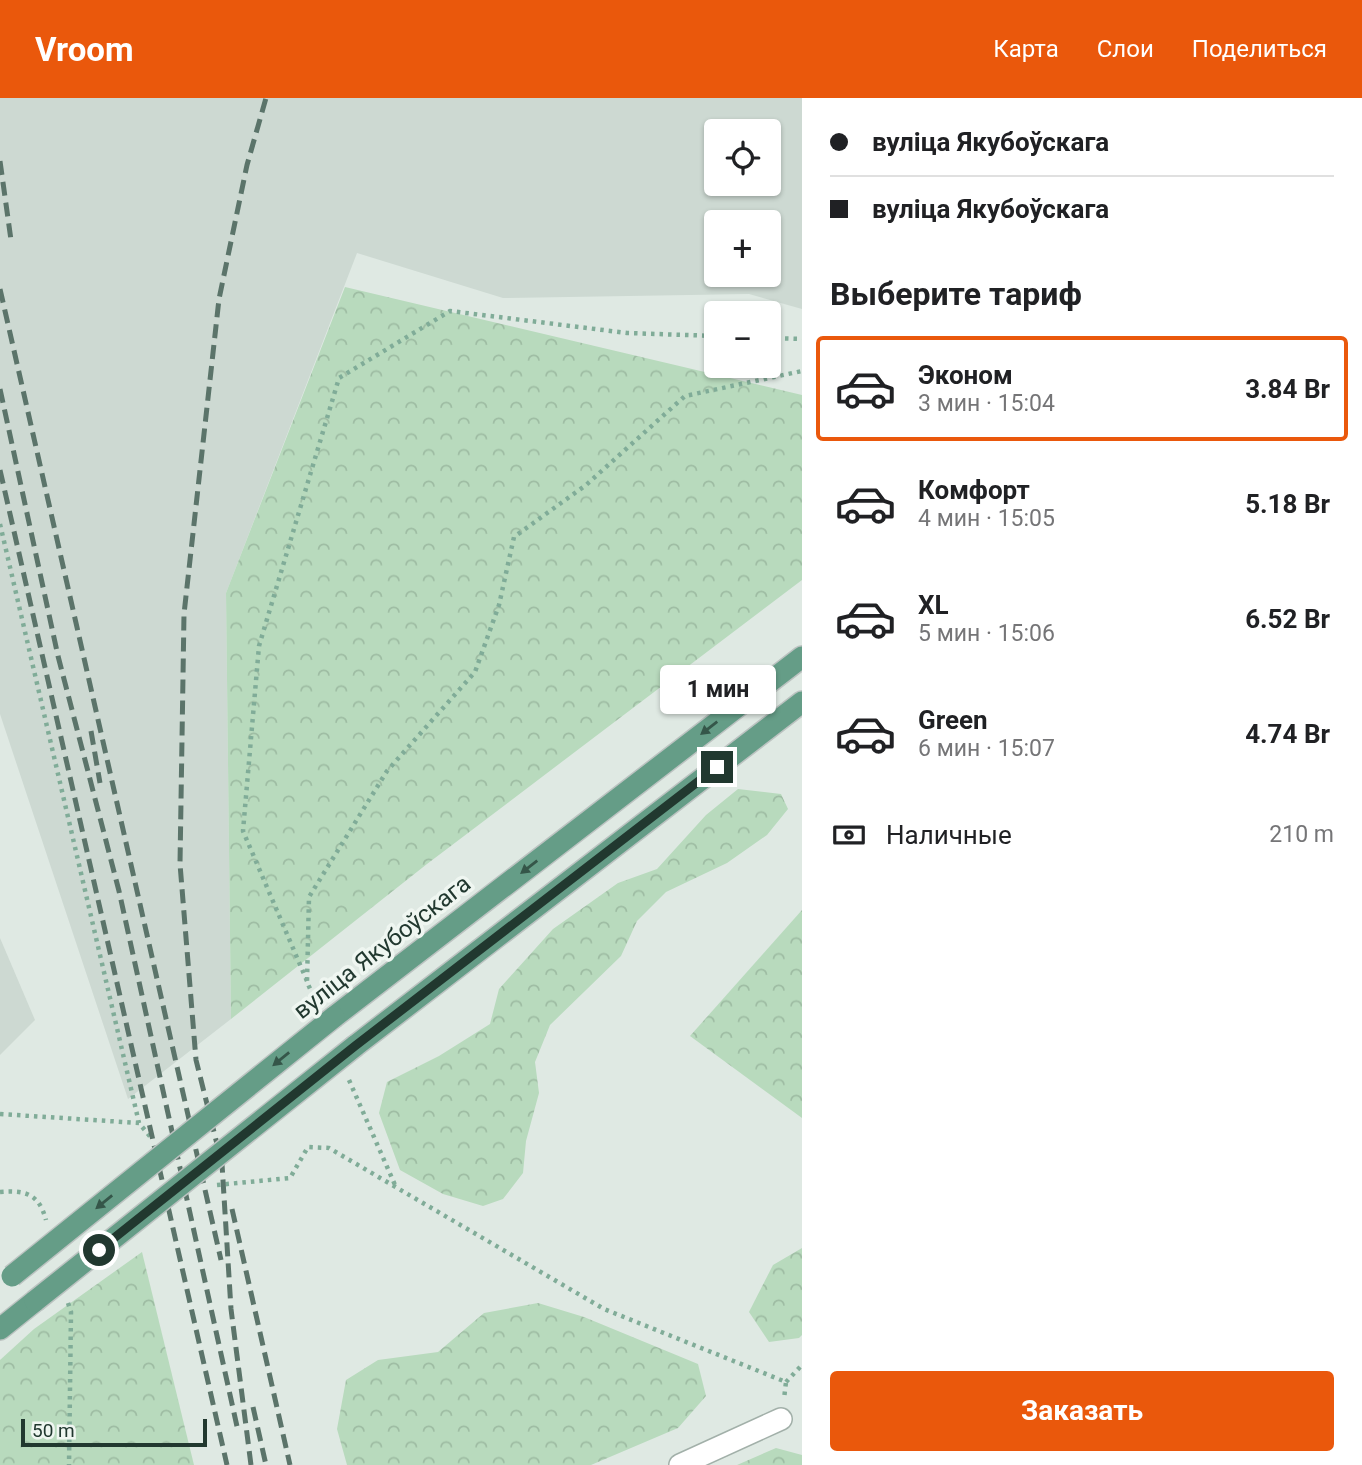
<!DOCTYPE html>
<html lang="ru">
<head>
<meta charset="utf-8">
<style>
	:root { --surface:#fff; --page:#f2f2f2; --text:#202124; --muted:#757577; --line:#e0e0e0; --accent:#ea580c }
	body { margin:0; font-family:Roboto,sans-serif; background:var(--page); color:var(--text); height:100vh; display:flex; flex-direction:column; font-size:26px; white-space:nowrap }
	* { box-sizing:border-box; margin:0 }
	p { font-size:23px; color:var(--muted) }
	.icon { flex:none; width:38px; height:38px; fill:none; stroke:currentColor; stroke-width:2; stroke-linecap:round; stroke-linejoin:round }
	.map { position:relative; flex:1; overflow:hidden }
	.drawer { display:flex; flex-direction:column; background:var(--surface); width:560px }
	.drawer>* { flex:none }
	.guide { display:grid; align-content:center; height:154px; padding:0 28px; background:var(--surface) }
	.fabs { position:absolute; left:704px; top:21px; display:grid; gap:14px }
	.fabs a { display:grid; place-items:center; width:77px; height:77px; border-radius:7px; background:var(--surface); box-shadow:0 2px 5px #0004; font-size:35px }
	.scale { position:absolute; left:21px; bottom:18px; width:186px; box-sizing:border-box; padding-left:7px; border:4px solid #21382f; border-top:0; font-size:19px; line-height:24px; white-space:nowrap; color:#21382f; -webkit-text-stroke:5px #eff6f1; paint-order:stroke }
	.end { position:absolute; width:32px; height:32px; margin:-16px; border:9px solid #21382f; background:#fff; box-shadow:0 0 0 4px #fff }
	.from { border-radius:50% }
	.bubble { position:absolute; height:49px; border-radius:7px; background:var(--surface); box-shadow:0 2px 5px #0004; font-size:23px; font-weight:700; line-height:49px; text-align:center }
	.guide b { display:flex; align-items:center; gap:24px; height:66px; font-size:26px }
	.guide b+b { border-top:2px solid var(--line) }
	.guide i { width:18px; height:18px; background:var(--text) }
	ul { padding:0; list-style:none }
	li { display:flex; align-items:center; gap:21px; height:105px; margin:0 14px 10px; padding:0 14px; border:4px solid transparent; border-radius:7px }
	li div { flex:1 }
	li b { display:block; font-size:26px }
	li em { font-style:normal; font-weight:700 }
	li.current { border-color:var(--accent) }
	li>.icon { width:63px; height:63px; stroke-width:1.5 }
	h2 { padding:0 28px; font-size:32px; line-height:84px }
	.pay { display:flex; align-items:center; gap:18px; height:77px; padding:0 28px; font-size:26px }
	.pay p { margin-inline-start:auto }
	.action { display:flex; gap:14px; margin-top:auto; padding:14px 28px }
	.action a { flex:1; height:80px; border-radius:7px; background:var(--accent); color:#fff; font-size:28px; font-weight:700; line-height:80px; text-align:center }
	header { display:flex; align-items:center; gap:42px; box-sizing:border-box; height:98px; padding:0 35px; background:var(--accent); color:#fff }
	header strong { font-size:33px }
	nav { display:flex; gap:38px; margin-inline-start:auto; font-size:24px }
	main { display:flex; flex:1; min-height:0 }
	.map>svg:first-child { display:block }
	.built { fill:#cdd9d2; fill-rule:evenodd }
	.forest { fill:url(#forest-crowns) }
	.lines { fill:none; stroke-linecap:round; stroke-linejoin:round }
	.pedestrian-casing { stroke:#a2b0a9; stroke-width:24 }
	.primary-casing { stroke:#bcc3c1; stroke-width:24 }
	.path { stroke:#80ac98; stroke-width:4.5; stroke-dasharray:3.5 5; stroke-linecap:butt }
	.pedestrian { stroke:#fff; stroke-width:21 }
	.primary { stroke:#659d87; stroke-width:21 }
	.rail { stroke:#5b746a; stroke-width:5; stroke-dasharray:14 7; stroke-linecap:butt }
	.primary-bridge-casing { stroke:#bcc3c1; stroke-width:24; stroke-linecap:butt }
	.primary-bridge { stroke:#659d87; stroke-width:21 }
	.oneway { fill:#355649 }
	.route { stroke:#21382f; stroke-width:9 }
	.labels { text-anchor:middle; stroke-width:7; stroke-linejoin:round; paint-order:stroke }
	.street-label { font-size:24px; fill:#21382f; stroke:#eff6f1 }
</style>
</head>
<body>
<header>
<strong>Vroom</strong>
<nav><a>Карта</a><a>Слои</a><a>Поделиться</a></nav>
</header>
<main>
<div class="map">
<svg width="802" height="1367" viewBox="0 0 802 1367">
	<defs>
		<pattern id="forest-crowns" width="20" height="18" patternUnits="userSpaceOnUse" patternTransform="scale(1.75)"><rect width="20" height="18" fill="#b8dabd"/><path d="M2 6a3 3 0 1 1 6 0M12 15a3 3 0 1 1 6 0" fill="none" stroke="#9ebca3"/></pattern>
	</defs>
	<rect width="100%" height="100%" fill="#dfe9e3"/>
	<g class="built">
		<path d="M0,0H802V211L749,196L503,200L357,155L226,495L231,921L128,1001L0,616ZM716,33H768V86H716ZM716,124H768V177H716Z"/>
		<polygon points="0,840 35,922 0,957"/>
	</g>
	<g class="forest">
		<polygon points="345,189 802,297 802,482 427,766 231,921 226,495"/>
		<polygon points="738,691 781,696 788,711 767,737 727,765 666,794 637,823 621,858 550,927 535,964 539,995 526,1043 523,1075 503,1101 483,1108 443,1096 400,1072 379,1015 387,984 439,958 490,926 499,891 553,831 618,785 657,771 706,717"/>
		<polygon points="802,812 802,1020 690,938"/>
		<polygon points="802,1150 802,1237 799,1240 769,1244 749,1214 773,1167"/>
		<polygon points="142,1154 194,1367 0,1367 0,1262 34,1231"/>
		<polygon points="538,1205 584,1219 698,1266 706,1298 678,1330 591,1367 347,1367 337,1331 346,1282 378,1262 438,1254 484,1215"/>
		<polygon points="776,1350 802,1357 802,1367 737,1367"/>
	</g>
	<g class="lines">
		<defs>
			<polyline id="pedestrian" points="680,1367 781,1321"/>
			<g id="primary">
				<polyline points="334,919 802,559"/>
				<polyline points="355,948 802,604"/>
				<polyline points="0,1231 35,1203"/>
			</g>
		</defs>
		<use href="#pedestrian" class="pedestrian-casing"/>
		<use href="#primary" class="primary-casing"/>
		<g class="path">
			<polyline points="768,240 802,241"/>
			<polyline points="0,426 139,1025"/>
			<polyline points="307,883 243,733 259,548 339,280 450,213 627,235 716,238"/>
			<polyline points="317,906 307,884 309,799 387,673 475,574 499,507 514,439 586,387 685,298 802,273"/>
			<polyline points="349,982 395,1087"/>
			<polyline points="0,1016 139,1025 152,1041"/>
			<polyline points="217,1087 290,1080 308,1049 329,1050 604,1211 786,1284 784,1301"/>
			<path d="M0,1094C26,1092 39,1096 46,1122"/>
			<polyline points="68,1205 71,1214 69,1367"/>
			<polyline points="786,1284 802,1267"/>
		</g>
		<use href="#pedestrian" class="pedestrian"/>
		<use href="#primary" class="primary"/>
		<g class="rail">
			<polyline points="0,63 11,142"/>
			<polyline points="0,191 221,1162"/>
			<polyline points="0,291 58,558 119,793 238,1333"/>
			<polyline points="0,372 227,1367"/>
			<polyline points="91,633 100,685"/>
			<polyline points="232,1111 290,1367"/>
			<polyline points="253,1309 266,1367"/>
			<polyline points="251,1367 231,1211 222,1066 196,962 180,766 184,516 219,201 247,67 266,0"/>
		</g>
		<defs>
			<g id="primary-bridge">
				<polyline points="12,1178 334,919"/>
				<polyline points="35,1203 355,948"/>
			</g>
		</defs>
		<use href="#primary-bridge" class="primary-bridge-casing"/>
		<use href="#primary-bridge" class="primary-bridge"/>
	</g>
	<defs><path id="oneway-solid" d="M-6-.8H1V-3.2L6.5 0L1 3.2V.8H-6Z" transform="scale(1.75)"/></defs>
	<g class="oneway">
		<use href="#oneway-solid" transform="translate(709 630) rotate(142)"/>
		<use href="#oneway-solid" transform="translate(529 769) rotate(142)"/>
		<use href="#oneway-solid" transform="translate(281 961) rotate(141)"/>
		<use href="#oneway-solid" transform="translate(104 1104) rotate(141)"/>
	</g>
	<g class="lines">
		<polyline class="route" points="99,1152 355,948 717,669"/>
	</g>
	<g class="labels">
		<g class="street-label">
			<text transform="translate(382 849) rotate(-38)" y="8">вуліца Якубоўскага</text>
		</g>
	</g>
</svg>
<div class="fabs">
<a><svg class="icon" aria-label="locate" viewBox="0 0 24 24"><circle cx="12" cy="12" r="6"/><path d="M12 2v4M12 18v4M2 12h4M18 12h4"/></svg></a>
<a>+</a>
<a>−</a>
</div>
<div class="scale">50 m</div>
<i class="end from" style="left:99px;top:1152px"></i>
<i class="end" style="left:717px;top:669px"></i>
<div class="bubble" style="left:660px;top:567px;width:116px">1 мин</div>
</div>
<section class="drawer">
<div class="guide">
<b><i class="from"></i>вуліца Якубоўскага</b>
<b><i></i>вуліца Якубоўскага</b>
</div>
<h2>Выберите тариф</h2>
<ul>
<li class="current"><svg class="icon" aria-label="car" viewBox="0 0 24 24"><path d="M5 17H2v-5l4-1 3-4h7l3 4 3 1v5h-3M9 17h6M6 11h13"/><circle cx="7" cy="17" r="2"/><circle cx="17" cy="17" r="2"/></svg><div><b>Эконом</b><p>3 мин · 15:04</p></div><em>3.84 Br</em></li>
<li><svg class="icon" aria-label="car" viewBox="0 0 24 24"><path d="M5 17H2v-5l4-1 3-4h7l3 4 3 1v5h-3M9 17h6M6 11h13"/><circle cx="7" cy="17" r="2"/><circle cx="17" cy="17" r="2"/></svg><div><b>Комфорт</b><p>4 мин · 15:05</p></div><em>5.18 Br</em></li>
<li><svg class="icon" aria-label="car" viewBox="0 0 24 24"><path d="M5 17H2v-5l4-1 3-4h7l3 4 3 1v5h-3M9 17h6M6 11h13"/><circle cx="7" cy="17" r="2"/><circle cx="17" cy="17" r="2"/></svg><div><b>XL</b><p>5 мин · 15:06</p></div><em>6.52 Br</em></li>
<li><svg class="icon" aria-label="car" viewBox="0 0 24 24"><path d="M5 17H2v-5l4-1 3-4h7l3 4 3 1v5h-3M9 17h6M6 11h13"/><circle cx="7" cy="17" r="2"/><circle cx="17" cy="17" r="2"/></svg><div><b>Green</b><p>6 мин · 15:07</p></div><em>4.74 Br</em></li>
</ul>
<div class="pay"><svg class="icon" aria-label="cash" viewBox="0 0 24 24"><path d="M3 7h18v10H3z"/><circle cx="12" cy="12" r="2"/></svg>Наличные<p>210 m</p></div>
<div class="action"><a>Заказать</a></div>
</section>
</main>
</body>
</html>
